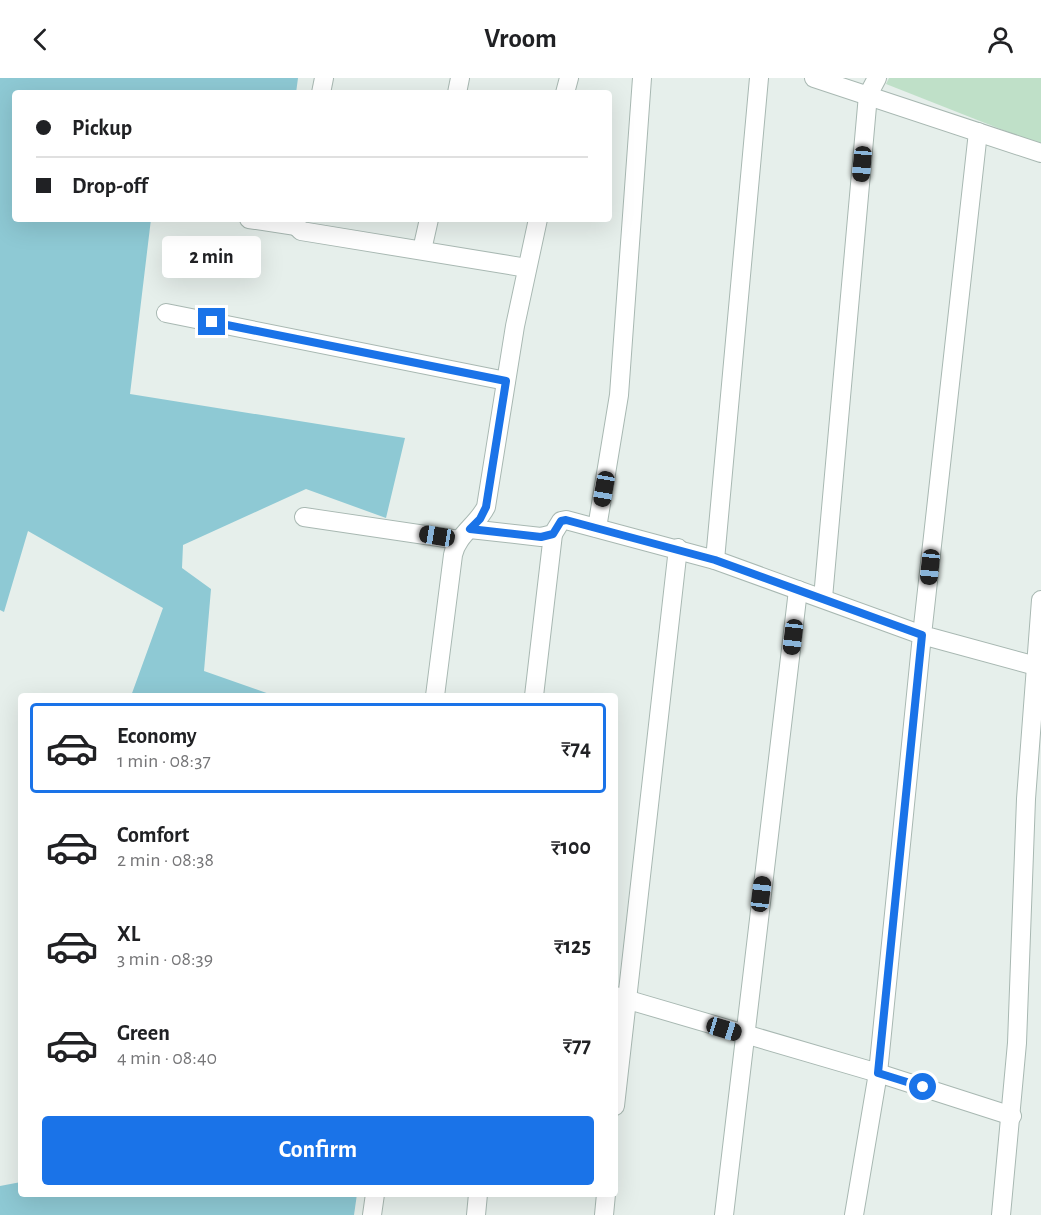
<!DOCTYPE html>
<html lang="en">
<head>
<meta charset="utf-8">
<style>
	:root { --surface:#fff; --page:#f6f6f6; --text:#202124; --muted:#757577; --line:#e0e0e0; --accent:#1a73e8 }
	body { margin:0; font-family:"Alegreya Sans",sans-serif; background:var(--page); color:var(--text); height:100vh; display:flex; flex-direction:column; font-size:22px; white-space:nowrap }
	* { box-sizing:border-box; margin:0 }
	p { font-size:20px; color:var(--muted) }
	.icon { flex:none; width:33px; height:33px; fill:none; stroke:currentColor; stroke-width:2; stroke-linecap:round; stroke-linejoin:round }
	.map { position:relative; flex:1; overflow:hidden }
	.details { position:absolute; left:18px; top:615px; width:600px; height:504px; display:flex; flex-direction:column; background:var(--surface); border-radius:6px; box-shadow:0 6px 24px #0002 }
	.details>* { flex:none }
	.banner { position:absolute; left:12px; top:12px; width:600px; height:132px; border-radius:6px; box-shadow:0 6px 24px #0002; display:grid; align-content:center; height:132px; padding:0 24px; background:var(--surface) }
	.end { position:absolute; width:27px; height:27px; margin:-14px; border:8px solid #1a73e8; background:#fff; box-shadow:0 0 0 3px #fff }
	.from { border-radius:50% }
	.bubble { position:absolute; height:42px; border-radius:6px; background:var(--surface); box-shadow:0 6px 24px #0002; font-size:20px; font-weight:700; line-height:42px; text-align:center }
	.car { position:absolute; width:18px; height:36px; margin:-18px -9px; border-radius:8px; box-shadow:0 0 4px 2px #0007; background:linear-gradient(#222 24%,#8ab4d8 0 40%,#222 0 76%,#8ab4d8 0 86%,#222 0) }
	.banner b { display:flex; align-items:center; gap:21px; height:57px; font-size:22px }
	.banner b+b { border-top:2px solid var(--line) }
	.banner i { width:15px; height:15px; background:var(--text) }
	ul { padding:10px 0 0; list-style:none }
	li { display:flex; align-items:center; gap:18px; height:90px; margin:0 12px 9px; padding:0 12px; border:3px solid transparent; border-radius:6px }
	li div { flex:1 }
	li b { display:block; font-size:22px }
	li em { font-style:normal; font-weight:700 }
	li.current { border-color:var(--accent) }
	li>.icon { width:54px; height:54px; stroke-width:1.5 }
	.button { display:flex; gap:12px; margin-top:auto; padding:12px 24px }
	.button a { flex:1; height:69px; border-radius:6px; background:var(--accent); color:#fff; font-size:24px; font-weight:700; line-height:69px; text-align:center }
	header { display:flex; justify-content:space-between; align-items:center; height:78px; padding:0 24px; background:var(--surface); font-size:27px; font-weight:700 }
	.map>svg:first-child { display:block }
	.green { fill:#bfe0c8 }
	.water { fill:#8ec9d4 }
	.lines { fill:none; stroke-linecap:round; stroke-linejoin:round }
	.minor-casing { stroke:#a8b8b2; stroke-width:20 }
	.minor { stroke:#fff; stroke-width:18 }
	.route { stroke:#1a73e8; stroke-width:8 }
</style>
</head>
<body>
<header><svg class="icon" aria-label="back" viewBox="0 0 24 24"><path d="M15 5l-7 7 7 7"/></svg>Vroom<svg class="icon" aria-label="person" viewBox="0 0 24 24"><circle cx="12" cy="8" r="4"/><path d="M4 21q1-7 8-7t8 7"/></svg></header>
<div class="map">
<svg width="1041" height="1137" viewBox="0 0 1041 1137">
	<rect width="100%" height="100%" fill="#e6efeb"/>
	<polygon class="green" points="889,0 1041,0 1041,67 886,6"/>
	<g class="water">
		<polygon points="0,0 298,0 296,15 15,15 15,141 151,141 130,316 405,360 386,440 306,411 183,467 182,490 211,511 204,593 275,618 131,618 163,530 28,453 4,534 0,532"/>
		<polygon points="21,1104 21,1116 357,1116 354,1137 0,1137 0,1108"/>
	</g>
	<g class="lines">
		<defs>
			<g id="minor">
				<polyline points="814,0 1041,75"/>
				<polyline points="321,15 324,0"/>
				<polyline points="457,15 460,0"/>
				<polyline points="565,15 569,0"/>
				<polyline points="978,54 922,557 1036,588"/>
				<polyline points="249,141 296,148"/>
				<polyline points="297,141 296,148 301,153 527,190"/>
				<polyline points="422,172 429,141"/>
				<polyline points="166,235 506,303"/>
				<polyline points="304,439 459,462"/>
				<polyline points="597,450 619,317 642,0"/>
				<polyline points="470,451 541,459 553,456 561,443 566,442 715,482 922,557 878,995 615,918"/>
				<polyline points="715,482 759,0"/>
				<polyline points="823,520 868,17 877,0"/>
				<path d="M435,618L453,477C457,457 477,447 486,429L515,248L538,141"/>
				<polyline points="534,618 553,456"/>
				<polyline points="615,1028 678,470"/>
				<polyline points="372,1137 375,1116"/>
				<polyline points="476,1137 478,1116"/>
				<polyline points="604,1137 606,1116"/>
				<polyline points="724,1137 798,512"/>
				<polyline points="854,1137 878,995 1012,1038"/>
				<polyline points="1001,1137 1017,965 1026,721 1041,522"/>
			</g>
		</defs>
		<use href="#minor" class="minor-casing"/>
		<use href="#minor" class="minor"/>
	</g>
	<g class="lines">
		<polyline class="route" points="212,244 506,303 486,429 480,441 470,451 541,459 553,456 561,443 566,442 715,482 922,557 878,995 923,1009"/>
	</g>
</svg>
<i class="end from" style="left:923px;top:1009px"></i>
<i class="end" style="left:212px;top:244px"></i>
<div class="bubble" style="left:162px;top:158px;width:99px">2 min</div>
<i class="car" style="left:862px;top:86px;rotate:185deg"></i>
<i class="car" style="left:604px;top:411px;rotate:190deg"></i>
<i class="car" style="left:437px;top:458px;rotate:279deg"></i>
<i class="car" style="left:930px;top:489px;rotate:186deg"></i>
<i class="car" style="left:793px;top:559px;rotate:187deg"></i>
<i class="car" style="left:761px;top:816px;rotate:7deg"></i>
<i class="car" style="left:724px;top:951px;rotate:107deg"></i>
<div class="banner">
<b><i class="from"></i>Pickup</b>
<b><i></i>Drop-off</b>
</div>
<section class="details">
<ul>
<li class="current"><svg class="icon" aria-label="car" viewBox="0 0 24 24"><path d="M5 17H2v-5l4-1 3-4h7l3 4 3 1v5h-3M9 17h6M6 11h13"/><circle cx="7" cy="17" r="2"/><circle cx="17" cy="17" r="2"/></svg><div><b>Economy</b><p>1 min · 08:37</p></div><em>₹74</em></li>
<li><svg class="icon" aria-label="car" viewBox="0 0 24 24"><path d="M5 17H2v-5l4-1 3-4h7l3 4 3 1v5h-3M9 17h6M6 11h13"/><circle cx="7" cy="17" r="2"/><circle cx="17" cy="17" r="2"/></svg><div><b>Comfort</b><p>2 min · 08:38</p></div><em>₹100</em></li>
<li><svg class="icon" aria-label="car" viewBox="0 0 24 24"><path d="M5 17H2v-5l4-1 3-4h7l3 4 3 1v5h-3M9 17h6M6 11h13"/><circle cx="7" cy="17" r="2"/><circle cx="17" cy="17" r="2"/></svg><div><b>XL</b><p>3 min · 08:39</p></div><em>₹125</em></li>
<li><svg class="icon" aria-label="car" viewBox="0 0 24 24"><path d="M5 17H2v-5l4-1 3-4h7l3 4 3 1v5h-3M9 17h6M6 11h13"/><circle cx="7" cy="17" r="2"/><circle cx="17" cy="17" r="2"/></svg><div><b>Green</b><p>4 min · 08:40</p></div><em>₹77</em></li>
</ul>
<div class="button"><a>Confirm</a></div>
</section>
</div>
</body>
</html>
